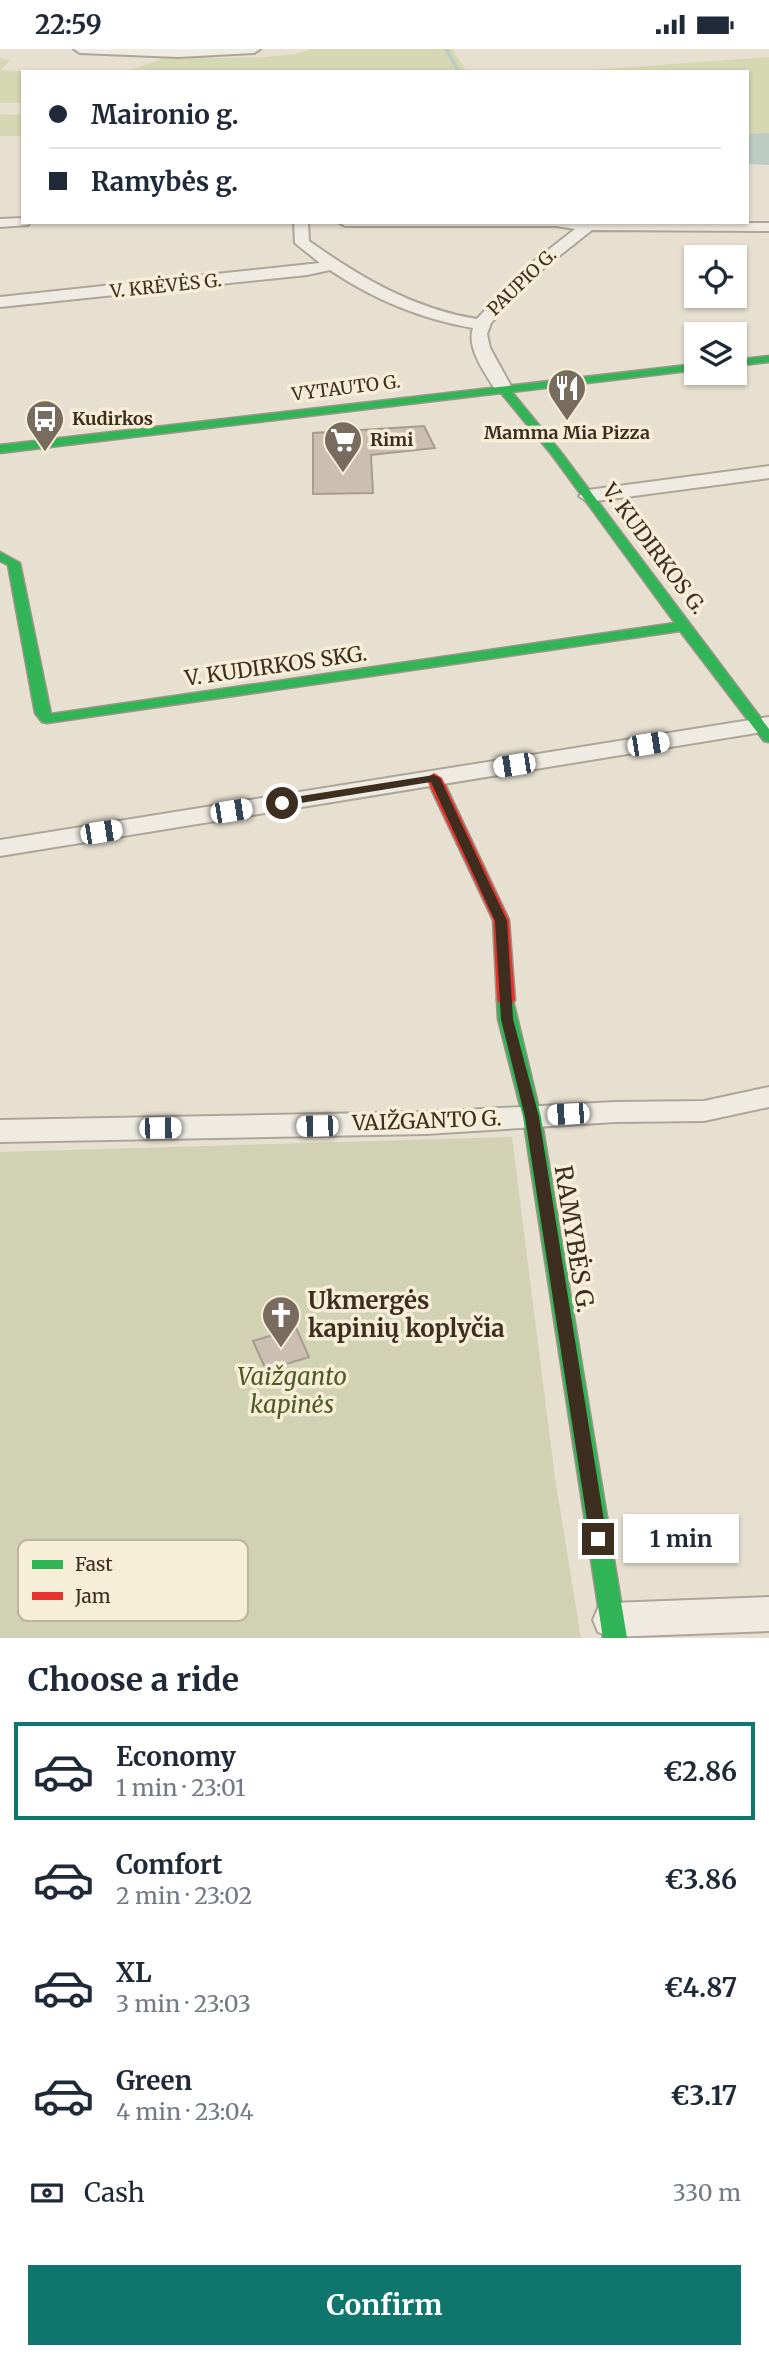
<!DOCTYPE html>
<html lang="en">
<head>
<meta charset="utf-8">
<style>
	:root { --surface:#fff; --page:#f2f2f3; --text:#1f2937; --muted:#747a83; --line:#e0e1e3; --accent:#0f766e }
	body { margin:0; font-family:Merriweather,serif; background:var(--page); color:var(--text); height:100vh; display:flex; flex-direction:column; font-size:26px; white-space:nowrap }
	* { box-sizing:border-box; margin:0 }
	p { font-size:23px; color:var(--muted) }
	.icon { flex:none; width:38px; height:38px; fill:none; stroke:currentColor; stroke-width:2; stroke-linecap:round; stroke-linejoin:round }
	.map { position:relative; height:1589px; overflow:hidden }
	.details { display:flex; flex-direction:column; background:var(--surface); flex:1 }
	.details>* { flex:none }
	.top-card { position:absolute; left:21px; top:21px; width:728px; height:154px; border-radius:0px; box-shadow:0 2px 5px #0004; display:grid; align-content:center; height:154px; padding:0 28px; background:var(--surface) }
	.fabs { position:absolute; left:684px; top:196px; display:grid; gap:14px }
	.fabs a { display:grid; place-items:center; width:63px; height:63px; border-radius:0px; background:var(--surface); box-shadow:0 2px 5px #0004; font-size:35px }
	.end { position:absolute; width:32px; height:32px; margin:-16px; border:9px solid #3d2e20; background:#fff; box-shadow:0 0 0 4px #fff }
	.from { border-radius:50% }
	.bubble { position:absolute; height:49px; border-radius:0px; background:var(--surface); box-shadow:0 2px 5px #0004; font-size:23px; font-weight:700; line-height:49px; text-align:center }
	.car { position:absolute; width:21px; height:42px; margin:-21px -10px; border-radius:9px; box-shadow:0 0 5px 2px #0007; background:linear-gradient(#fff 24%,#345 0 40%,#fff 0 76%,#345 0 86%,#fff 0) }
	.top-card b { display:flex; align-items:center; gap:24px; height:66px; font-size:26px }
	.top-card b+b { border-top:2px solid var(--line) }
	.top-card i { width:18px; height:18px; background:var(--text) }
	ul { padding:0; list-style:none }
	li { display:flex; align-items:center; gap:21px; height:98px; margin:0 14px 10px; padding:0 14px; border:4px solid transparent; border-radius:0px }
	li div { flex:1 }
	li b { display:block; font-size:26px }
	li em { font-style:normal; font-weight:700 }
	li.current { border-color:var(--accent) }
	li>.icon { width:63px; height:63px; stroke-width:1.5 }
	h2 { padding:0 28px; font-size:32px; line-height:84px }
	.pay { display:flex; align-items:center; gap:18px; height:77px; padding:0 28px; font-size:26px }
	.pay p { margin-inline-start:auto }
	.primary-button { display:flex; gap:14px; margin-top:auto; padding:14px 28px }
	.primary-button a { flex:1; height:80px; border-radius:0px; background:var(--accent); color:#fff; font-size:28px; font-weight:700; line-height:80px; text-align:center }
	.status { display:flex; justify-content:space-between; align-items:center; height:49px; padding:0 35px; background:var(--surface); direction:ltr }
	.status svg { height:19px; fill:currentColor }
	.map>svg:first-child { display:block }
	.green { fill:#d6d7b3 }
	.cemetery { fill:#d1d1b3 }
	.water { fill:#bcccc2 }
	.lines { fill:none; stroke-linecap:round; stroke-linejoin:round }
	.stream { stroke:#bcccc2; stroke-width:3.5 }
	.building { fill:#cbbfb2; stroke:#a89c90; stroke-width:2 }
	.street-casing { stroke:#ada599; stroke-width:4 }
	.fast-casing { stroke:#9c958a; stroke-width:3 }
	.jam-casing { stroke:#9c958a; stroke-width:3 }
	.street { fill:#efebe3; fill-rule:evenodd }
	.fast { fill:#30b455; fill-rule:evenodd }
	.jam { fill:#e5322d; fill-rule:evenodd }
	.route { fill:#3d2e20 }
	.labels { text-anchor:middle; stroke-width:7; stroke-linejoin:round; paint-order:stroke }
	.far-street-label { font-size:18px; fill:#3d2e20; stroke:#f7eed8 }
	.far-poi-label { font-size:18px; font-weight:bold; fill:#3d2e20; stroke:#f7eed8; text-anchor:start }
	.street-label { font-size:21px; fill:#3d2e20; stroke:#f7eed8 }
	.near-street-label { font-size:24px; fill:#3d2e20; stroke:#f7eed8 }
	.near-poi-label { font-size:24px; font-weight:bold; fill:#3d2e20; stroke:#f7eed8; text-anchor:start }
	.near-park-label { font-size:24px; font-style:italic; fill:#4d5a26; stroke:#f7eed8 }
	.key { fill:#f7eed8; stroke:#bfb4a1; stroke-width:2 }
	.key-label { font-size:19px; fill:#3d2e20 }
</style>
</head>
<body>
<div class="status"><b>22:59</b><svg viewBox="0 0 49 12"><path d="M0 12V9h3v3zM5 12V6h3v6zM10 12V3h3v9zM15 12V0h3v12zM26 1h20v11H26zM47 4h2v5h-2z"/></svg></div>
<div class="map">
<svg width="769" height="1589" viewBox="0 0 769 1589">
	<rect width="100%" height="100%" fill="#e7e0d1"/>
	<g class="green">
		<polygon points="311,0 452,0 467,23 125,23 170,7 213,5 214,9 266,8 296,5"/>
		<polygon points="769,8 769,84 747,85 747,23 566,23"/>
		<polygon points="0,9 10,11 1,21 41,23 23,23 23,54 0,54"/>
		<polygon points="0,65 23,66 23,87 0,87"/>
	</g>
	<polygon class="cemetery" points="512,1088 555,1429 581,1589 0,1589 0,1103"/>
	<polygon class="water" points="769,84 769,116 747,115 747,85"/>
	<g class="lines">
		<polyline class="stream" points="446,0 459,23"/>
	</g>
	<g class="building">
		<polygon points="424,377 435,399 371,406 373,444 313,445 313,384"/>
		<polygon points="296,1279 309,1308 266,1321 253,1292"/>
	</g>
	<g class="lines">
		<defs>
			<g id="street">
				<polygon points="74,0 260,0 254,4 178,8 80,4"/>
				<polygon points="23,169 23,173 30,173 28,176 0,178 0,170"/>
				<path d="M294,173H308L309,192C361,229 414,260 477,270L519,224L575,180L556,177H345L338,173L769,174V182L592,181L530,230L491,274L487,285L490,299L512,339L503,344L497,343C486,326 466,299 473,279C421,270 373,250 330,221L307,226L0,258V248L320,214L295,194Z"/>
				<polygon points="769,417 769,429 588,453 579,447 588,441"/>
				<polygon points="769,668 769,682 0,807 0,791"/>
				<polygon points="769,1038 769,1058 704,1072 615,1073 426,1085 0,1093 0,1071 426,1063 615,1053 704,1052"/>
				<polygon points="769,1548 769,1582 611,1588 598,1583 593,1571 598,1559 611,1554"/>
			</g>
			<g id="fast">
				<polygon points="769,307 769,313 735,317 735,311"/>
				<polygon points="696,315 696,321 512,343 560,402 769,680 769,693 764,692 680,582 47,674 42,673 35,664 8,516 0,512 0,503 20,514 51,665 675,574 552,406 501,344 0,404 0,396"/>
				<polygon points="506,945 512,947 541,1068 627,1589 603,1589 523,1068 498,970 497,951 500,947"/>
			</g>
			<polygon id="jam" points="434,724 442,729 509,871 515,951 512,955 500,955 497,951 493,871 426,729"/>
		</defs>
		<use href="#street" class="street-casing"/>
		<use href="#fast" class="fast-casing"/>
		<use href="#jam" class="jam-casing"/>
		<use href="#street" class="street"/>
		<use href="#fast" class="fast"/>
		<use href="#jam" class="jam"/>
	</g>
	<polygon class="route" points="434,726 440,729 507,872 513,970 539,1068 607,1490 604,1495 598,1497 592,1495 590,1490 525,1068 501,970 495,872 431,733 282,757 277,754 282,750"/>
	<defs>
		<symbol id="restaurant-pin" viewBox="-11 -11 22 30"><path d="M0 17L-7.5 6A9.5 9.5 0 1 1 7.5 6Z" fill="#786c5e" stroke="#f7eed8"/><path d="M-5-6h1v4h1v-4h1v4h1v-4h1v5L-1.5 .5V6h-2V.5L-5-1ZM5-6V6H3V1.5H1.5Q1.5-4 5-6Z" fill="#fff"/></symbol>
		<symbol id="bus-pin" viewBox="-11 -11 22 30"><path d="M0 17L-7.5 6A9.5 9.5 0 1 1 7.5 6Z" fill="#786c5e" stroke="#f7eed8"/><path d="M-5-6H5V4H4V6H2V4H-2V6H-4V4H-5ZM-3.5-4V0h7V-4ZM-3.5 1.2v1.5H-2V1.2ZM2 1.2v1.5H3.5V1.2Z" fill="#fff"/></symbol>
		<symbol id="supermarket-pin" viewBox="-11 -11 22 30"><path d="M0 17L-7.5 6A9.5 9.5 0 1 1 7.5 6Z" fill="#786c5e" stroke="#f7eed8"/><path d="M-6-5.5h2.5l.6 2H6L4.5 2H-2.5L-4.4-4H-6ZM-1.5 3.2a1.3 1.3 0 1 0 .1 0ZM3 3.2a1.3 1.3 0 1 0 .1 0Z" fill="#fff"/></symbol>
		<symbol id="church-pin" viewBox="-11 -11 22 30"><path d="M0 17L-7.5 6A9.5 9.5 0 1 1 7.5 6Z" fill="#786c5e" stroke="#f7eed8"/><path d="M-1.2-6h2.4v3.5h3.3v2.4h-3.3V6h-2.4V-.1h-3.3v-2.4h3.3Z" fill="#fff"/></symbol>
	</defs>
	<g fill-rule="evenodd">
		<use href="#restaurant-pin" x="545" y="317" width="44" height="60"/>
		<use href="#bus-pin" x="23" y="348" width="44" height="60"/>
		<use href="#supermarket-pin" x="321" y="369" width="44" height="60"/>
		<use href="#church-pin" x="259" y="1244" width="44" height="60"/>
	</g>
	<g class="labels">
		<g class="far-street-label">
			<text transform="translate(522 233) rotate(-44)" y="6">PAUPIO G.</text>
			<text transform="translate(166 237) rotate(-6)" y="6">V. KRĖVĖS G.</text>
			<text transform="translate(346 339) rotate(-7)" y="6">VYTAUTO G.</text>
		</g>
		<g class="far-poi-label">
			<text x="72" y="376">Kudirkos</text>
			<text x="567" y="390" text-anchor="middle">Mamma Mia Pizza</text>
			<text x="370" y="397">Rimi</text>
		</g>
		<g class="street-label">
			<text transform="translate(654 500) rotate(53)" y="7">V. KUDIRKOS G.</text>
			<text transform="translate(276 617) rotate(-8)" y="7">V. KUDIRKOS SKG.</text>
			<text transform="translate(427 1072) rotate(-2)" y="7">VAIŽGANTO G.</text>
		</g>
		<g class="near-street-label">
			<text transform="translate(574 1190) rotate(81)" y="8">RAMYBĖS G.</text>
		</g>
		<g class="near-poi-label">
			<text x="308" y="1260">Ukmergės<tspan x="308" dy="28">kapinių koplyčia</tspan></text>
		</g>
		<g class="near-park-label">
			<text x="292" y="1336">Vaižganto<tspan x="292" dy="28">kapinės</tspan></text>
		</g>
	</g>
	<rect x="18" y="1491" width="230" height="81" rx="10" class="key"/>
	<rect x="32" y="1511" width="31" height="9" fill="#30b455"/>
	<rect x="32" y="1543" width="31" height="8" fill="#e5322d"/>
	<g class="key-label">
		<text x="75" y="1522">Fast</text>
		<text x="75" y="1554">Jam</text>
	</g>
</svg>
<div class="fabs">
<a><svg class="icon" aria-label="locate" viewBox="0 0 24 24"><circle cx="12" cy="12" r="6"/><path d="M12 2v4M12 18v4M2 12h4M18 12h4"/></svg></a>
<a><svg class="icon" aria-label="layers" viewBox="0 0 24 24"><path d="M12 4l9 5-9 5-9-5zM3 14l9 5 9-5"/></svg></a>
</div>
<i class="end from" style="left:282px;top:754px"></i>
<i class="end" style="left:598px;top:1490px"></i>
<div class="bubble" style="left:623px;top:1465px;width:116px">1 min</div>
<i class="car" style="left:648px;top:695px;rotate:81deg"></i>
<i class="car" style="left:514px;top:716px;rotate:261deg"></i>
<i class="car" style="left:231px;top:762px;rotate:81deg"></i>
<i class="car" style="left:101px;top:783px;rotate:81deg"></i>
<i class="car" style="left:568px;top:1065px;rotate:267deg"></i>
<i class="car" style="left:317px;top:1077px;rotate:269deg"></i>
<i class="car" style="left:160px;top:1079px;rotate:89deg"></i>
<div class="top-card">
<b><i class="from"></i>Maironio g.</b>
<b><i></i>Ramybės g.</b>
</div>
</div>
<section class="details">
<h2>Choose a ride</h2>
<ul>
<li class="current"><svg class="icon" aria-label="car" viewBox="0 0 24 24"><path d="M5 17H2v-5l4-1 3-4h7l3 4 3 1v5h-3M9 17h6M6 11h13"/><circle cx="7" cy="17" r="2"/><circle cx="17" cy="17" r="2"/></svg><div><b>Economy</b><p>1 min · 23:01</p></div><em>€2.86</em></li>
<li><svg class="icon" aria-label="car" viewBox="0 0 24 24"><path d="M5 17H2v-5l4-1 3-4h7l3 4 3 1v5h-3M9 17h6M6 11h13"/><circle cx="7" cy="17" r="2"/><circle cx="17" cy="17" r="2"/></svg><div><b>Comfort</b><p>2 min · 23:02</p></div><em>€3.86</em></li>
<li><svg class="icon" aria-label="car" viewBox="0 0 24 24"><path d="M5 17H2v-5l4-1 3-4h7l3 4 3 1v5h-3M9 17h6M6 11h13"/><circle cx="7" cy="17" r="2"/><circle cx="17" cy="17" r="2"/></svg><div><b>XL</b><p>3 min · 23:03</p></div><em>€4.87</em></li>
<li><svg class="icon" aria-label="car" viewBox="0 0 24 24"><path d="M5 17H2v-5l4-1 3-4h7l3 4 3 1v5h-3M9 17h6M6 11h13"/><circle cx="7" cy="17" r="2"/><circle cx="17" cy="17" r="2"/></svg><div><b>Green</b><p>4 min · 23:04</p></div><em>€3.17</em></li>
</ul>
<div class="pay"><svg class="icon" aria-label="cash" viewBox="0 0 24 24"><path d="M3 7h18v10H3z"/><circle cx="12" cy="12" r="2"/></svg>Cash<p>330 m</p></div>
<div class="primary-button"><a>Confirm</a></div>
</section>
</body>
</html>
